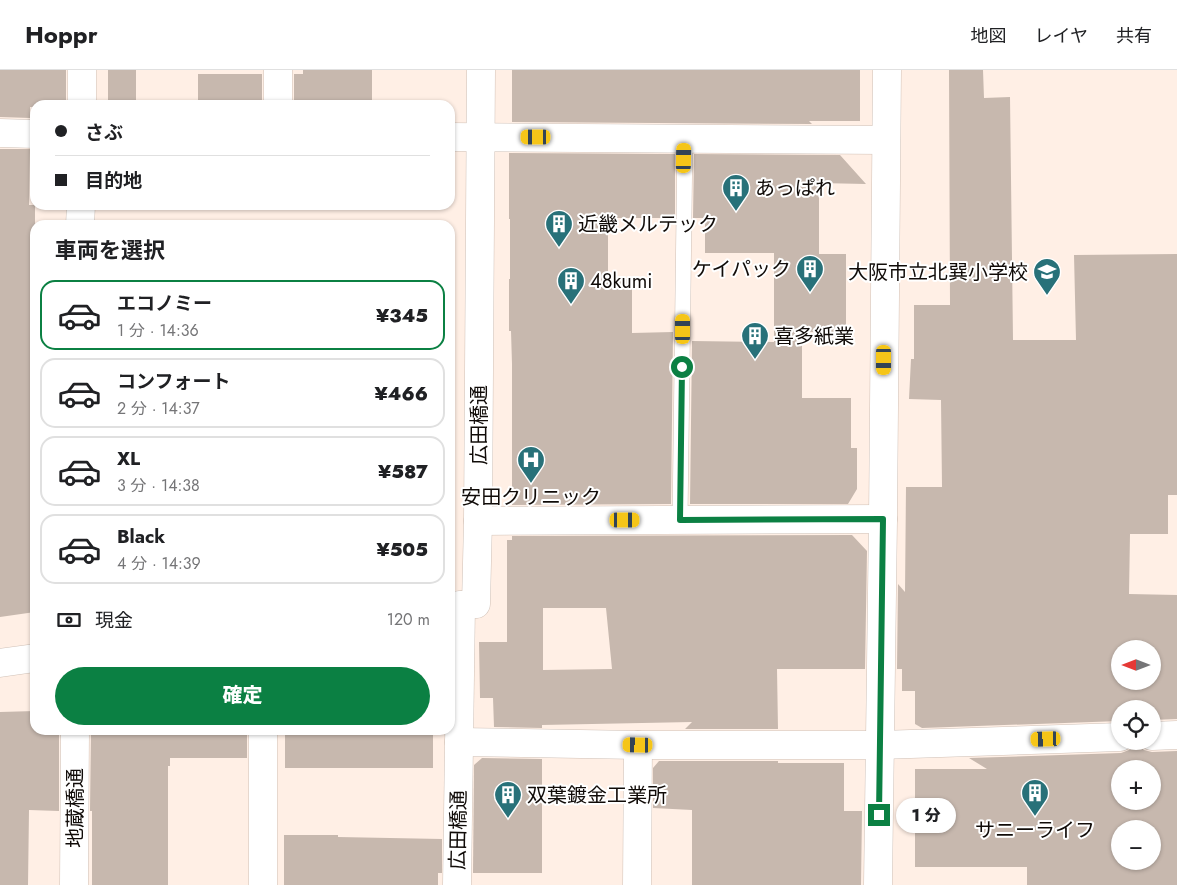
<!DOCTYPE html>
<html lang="ja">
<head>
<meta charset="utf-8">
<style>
	:root { --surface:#fff; --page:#f6f6f6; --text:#202124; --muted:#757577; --line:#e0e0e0; --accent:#0b8043 }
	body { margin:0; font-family:Jost,"Noto Sans JP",sans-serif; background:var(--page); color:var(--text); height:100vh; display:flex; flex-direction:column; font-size:19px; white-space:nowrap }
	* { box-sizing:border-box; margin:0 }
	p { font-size:16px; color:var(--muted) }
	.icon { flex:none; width:28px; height:28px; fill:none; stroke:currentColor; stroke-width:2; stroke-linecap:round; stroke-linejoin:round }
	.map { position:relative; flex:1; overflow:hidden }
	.sheet { position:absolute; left:30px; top:150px; width:425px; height:515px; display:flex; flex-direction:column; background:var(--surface); border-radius:15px; box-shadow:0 1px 4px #0004 }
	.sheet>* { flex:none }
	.guide { position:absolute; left:30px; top:30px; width:425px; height:110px; border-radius:15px; box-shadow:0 1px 4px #0004; display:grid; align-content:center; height:110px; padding:0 25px; background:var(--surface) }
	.needle { width:32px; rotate:270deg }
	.tools { position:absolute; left:1111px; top:570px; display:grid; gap:10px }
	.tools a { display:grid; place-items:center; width:50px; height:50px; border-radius:50%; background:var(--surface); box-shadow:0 1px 4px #0004; font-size:25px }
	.end { position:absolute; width:22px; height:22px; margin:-11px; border:6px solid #0b8043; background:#fff; box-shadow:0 0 0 2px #fff }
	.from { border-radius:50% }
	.bubble { position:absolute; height:35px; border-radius:18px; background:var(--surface); box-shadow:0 1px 4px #0004; font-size:16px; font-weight:800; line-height:35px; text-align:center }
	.car { position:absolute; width:15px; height:30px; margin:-15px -8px; border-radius:6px; box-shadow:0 0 4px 1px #0007; background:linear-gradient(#f5c518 24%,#345 0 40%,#f5c518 0 76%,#345 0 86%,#f5c518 0) }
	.guide b { display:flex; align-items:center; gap:18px; height:48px; font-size:19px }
	.guide b+b { border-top:1px solid var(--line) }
	.guide i { width:12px; height:12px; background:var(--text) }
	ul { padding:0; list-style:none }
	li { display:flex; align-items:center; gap:15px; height:70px; margin:0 10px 8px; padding:0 15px; border:2px solid var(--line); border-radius:15px }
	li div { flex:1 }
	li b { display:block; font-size:19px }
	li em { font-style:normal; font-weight:800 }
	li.selected { border-color:var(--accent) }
	li>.icon { width:45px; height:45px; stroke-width:1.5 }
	h2 { padding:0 25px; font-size:22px; line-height:60px }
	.pay { display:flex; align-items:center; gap:12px; height:55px; padding:0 25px; font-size:19px }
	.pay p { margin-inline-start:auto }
	.cta { display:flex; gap:10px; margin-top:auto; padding:10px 25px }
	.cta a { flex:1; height:58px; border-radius:30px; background:var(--accent); color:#fff; font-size:20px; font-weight:800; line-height:58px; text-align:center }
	header { display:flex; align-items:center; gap:30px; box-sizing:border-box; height:70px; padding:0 25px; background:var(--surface); border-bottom:1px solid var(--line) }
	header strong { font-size:24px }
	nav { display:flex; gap:28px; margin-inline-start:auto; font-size:18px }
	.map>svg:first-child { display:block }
	.building { fill:#c7b8ae; fill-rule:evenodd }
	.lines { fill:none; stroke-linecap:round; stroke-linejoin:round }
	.lane-casing { stroke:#d0c1b7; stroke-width:16 }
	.street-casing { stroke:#d0c1b7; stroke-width:29 }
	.secondary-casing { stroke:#d0c1b7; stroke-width:29 }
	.lane { stroke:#fff; stroke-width:15 }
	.street { stroke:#fff; stroke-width:28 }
	.secondary { stroke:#fff; stroke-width:28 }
	.route { stroke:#0b8043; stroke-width:6 }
	.labels { text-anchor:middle; stroke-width:4; stroke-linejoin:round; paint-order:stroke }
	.poi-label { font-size:20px; fill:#100b08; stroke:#fff; text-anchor:start }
	.street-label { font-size:20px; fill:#100b08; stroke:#fff }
</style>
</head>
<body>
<header>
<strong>Hoppr</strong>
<nav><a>地図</a><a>レイヤ</a><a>共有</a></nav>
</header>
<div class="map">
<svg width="1177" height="815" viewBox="0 0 1177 815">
	<rect width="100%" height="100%" fill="#ffefe5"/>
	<g class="building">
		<polygon points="0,0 66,0 66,32 64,35 35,35 35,37 30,37 30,48 0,47"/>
		<rect x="108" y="0" width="28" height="35"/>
		<polygon points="303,0 372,0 372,35 294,35 294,4 303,4"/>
		<polygon points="512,0 860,0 860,51 809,51 812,54 512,52"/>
		<path d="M949,0H983L984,28L1010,27L1013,270H1076L1074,185L1177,184V425H1168V464H1130L1129,524L1177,525V649L1152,650V639H1120V651L922,658L915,654V621H902V599H897L898,514L905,522L906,417H942L941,330L909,329L911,289H914V235H950ZM1120,579H1152V611H1120Z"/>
		<rect x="198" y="4" width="64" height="31"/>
		<polygon points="0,79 30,79 29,135 35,135 35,542 0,547"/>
		<polygon points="509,83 675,84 675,148 608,148 608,209 632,209 632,263 673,262 671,434 512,435 512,294 511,261 509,261 509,209 510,209 510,149 509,149"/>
		<polygon points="694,84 840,85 866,114 819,113 819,184 846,184 846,262 802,262 802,328 851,328 851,378 857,378 857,419 848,434 690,434 692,271 774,272 774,183 705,183 705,148 693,148"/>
		<path d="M852,465L867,481L865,599H777L778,659H685L692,652L542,655V658L494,657L493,628H480L479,572H507V470H512V466ZM543,538H606L612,599L543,600Z"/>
		<polygon points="35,641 35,660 59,660 59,741 29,740 28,815 0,815 0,642"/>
		<polygon points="91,660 247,660 247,688 170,688 170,696 168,696 168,815 92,815 92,741 90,741"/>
		<polygon points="314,660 433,660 433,698 285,698 285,664 314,664"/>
		<path d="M1135,671H1138L1139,675L1144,680L1152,682L1177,681V815H1027V797H915V699H987L969,688L1121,683L1129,680L1134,675ZM1120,699H1152V731H1120ZM1120,759H1152V791H1120Z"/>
		<polygon points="482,688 542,689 542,803 473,803 474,695"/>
		<polygon points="659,691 778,691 778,693 844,693 844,741 862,741 861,815 692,815 692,740 653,738 653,698"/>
		<polygon points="284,765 338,765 338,767 442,769 442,803 438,803 438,815 284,815"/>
	</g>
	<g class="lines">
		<defs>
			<polyline id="lane" points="680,450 685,68"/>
			<g id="street">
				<polyline points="278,0 278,35"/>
				<polyline points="82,35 82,0"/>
				<polyline points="0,63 35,64"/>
				<polyline points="450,67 886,70"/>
				<polyline points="80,155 81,135"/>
				<polyline points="478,451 883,449"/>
				<polyline points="263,660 263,815"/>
				<polyline points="1152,666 1177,665"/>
				<polyline points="459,672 638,675 880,675 1120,667"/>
				<polyline points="74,815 75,660"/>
				<polyline points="457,815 461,535"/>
				<polyline points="637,815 638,675"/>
				<polyline points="878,815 883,449 887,0"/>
			</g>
			<g id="secondary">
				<polyline points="450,536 476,534 478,451 481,0"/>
				<polyline points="0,593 35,588"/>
			</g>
		</defs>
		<use href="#lane" class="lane-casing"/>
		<use href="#street" class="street-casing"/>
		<use href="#secondary" class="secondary-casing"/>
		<use href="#lane" class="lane"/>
		<use href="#street" class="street"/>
		<use href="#secondary" class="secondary"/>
	</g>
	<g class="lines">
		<polyline class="route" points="682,297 680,450 883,449 879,745"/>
	</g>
	<defs>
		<symbol id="building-pin" viewBox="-11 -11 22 30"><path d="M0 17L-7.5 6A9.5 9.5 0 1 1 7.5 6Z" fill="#287179" stroke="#fff"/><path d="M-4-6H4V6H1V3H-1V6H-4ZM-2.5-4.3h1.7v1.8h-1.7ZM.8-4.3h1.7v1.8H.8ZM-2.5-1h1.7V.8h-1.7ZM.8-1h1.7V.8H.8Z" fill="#fff"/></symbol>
		<symbol id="school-pin" viewBox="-11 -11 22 30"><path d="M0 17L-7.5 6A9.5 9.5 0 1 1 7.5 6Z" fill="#287179" stroke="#fff"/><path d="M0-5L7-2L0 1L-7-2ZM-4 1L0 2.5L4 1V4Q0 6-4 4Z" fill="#fff"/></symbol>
		<symbol id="hospital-pin" viewBox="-11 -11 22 30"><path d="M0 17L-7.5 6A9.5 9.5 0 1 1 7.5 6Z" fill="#287179" stroke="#fff"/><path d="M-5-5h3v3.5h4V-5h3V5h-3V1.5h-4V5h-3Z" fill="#fff"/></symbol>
	</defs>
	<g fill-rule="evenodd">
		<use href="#building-pin" x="720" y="102" width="32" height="43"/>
		<use href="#building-pin" x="543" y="138" width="32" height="43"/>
		<use href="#building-pin" x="794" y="183" width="32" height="43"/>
		<use href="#school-pin" x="1031" y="186" width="32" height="43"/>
		<use href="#building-pin" x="555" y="195" width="32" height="43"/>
		<use href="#building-pin" x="739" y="250" width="32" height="43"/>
		<use href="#hospital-pin" x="515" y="374" width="32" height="43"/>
		<use href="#building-pin" x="1019" y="707" width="32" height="43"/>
		<use href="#building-pin" x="492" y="709" width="32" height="43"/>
	</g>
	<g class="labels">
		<g class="poi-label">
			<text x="755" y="125">あっぱれ</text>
			<text x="578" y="161">近畿メルテック</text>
			<text x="791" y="206" text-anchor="end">ケイパック</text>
			<text x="1028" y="209" text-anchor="end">大阪市立北巽小学校</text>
			<text x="590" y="218">48kumi</text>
			<text x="774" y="273">喜多紙業</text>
			<text x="531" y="434" text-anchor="middle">安田クリニック</text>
			<text x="527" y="732">双葉鍍金工業所</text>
			<text x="1035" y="767" text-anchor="middle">サニーライフ</text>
		</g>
		<g class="street-label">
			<text transform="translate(479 355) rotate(-90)" y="7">広田橋通</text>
			<text transform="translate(75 738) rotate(-90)" y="7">地蔵橋通</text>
			<text transform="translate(458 760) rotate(-89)" y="7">広田橋通</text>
		</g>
	</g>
</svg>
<div class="tools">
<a><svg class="needle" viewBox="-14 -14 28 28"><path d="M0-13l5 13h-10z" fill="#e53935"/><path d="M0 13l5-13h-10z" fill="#757577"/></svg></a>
<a><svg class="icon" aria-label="locate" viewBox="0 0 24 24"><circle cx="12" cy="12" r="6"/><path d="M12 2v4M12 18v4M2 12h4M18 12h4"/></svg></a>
<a>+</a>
<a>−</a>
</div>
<i class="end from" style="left:682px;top:297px"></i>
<i class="end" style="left:879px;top:745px"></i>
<div class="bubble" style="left:896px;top:728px;width:60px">1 分</div>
<i class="car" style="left:536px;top:67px;rotate:270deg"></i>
<i class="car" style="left:684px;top:88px;rotate:1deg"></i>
<i class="car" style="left:683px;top:259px;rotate:0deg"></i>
<i class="car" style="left:884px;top:290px;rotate:180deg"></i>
<i class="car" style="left:625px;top:450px;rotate:90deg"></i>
<i class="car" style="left:1046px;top:669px;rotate:268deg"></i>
<i class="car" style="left:638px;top:675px;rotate:271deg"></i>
<div class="guide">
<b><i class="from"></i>さぶ</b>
<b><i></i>目的地</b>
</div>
<section class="sheet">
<h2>車両を選択</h2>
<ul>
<li class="selected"><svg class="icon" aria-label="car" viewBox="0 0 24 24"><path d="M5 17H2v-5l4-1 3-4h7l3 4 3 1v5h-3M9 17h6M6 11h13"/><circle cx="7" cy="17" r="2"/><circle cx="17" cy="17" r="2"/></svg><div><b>エコノミー</b><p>1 分 · 14:36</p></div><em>¥345</em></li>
<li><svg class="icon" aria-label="car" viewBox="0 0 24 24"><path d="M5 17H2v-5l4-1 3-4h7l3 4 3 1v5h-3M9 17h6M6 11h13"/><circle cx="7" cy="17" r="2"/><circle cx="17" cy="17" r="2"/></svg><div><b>コンフォート</b><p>2 分 · 14:37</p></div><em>¥466</em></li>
<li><svg class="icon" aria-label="car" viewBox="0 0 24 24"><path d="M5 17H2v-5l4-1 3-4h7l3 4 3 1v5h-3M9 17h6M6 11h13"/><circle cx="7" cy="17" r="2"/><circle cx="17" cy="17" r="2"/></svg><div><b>XL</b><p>3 分 · 14:38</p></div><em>¥587</em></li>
<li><svg class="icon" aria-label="car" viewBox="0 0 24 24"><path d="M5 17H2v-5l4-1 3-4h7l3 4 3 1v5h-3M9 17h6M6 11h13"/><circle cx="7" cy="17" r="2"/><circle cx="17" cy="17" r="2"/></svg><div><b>Black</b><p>4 分 · 14:39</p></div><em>¥505</em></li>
</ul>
<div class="pay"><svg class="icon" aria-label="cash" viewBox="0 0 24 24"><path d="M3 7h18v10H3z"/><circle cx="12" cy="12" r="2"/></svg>現金<p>120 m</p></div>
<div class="cta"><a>確定</a></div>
</section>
</div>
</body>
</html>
